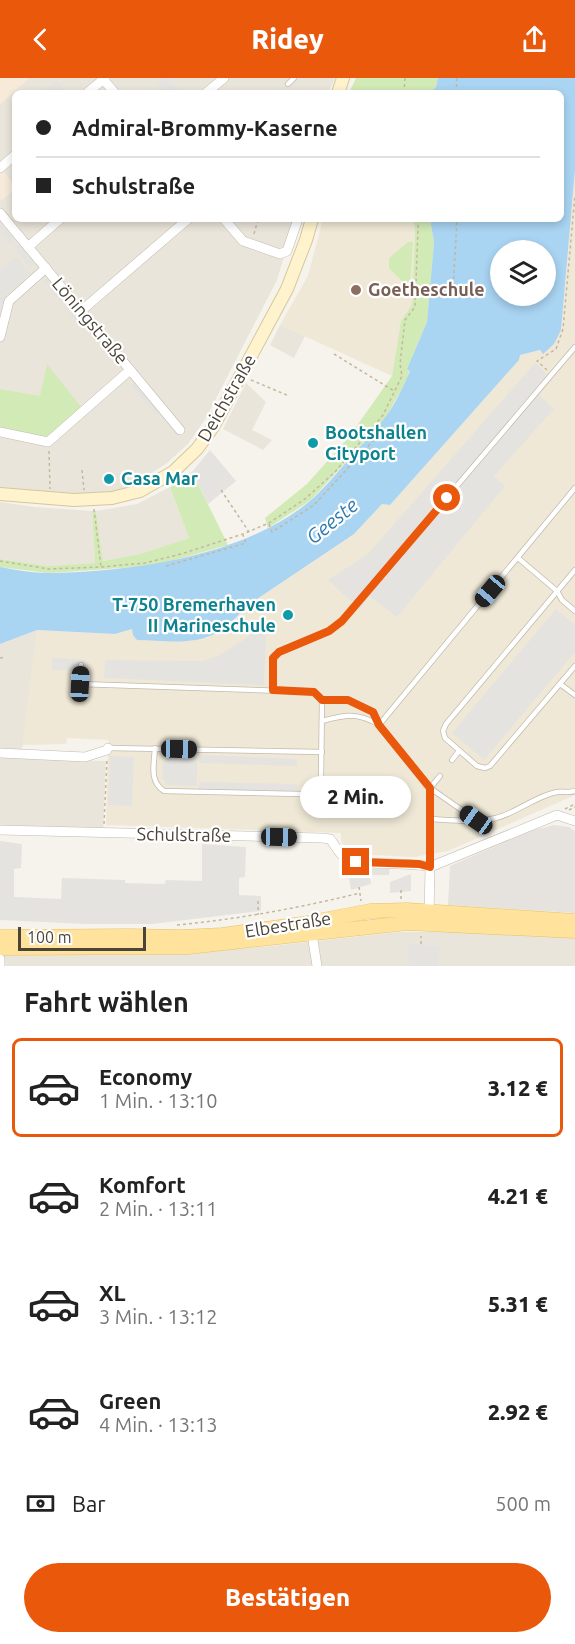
<!DOCTYPE html>
<html lang="de">
<head>
<meta charset="utf-8">
<style>
	:root { --surface:#fff; --page:#f2f2f2; --text:#222; --muted:#767676; --line:#e0e0e0; --accent:#ea580c }
	body { margin:0; font-family:Ubuntu,sans-serif; background:var(--page); color:var(--text); height:100vh; display:flex; flex-direction:column; font-size:22px; white-space:nowrap }
	* { box-sizing:border-box; margin:0 }
	p { font-size:20px; color:var(--muted) }
	.icon { flex:none; width:33px; height:33px; fill:none; stroke:currentColor; stroke-width:2; stroke-linecap:round; stroke-linejoin:round }
	.map { position:relative; height:888px; overflow:hidden }
	.details { display:flex; flex-direction:column; background:var(--surface); flex:1 }
	.details>* { flex:none }
	.hud { position:absolute; left:12px; top:12px; width:552px; height:132px; border-radius:9px; box-shadow:0 3px 9px #0003; display:grid; align-content:center; height:132px; padding:0 24px; background:var(--surface) }
	.tools { position:absolute; left:490px; top:162px; display:grid; gap:12px }
	.tools a { display:grid; place-items:center; width:66px; height:66px; border-radius:50%; background:var(--surface); box-shadow:0 3px 9px #0003; font-size:30px }
	.scale { position:absolute; left:18px; bottom:15px; width:128px; box-sizing:border-box; padding-left:6px; border:3px solid #4b4439; border-top:0; font-size:16px; line-height:21px; white-space:nowrap; color:#4b4439; -webkit-text-stroke:4px #fff; paint-order:stroke }
	.end { position:absolute; width:27px; height:27px; margin:-14px; border:8px solid #ea580c; background:#fff; box-shadow:0 0 0 3px #fff }
	.from { border-radius:50% }
	.bubble { position:absolute; height:42px; border-radius:21px; background:var(--surface); box-shadow:0 3px 9px #0003; font-size:20px; font-weight:800; line-height:42px; text-align:center }
	.car { position:absolute; width:18px; height:36px; margin:-18px -9px; border-radius:8px; box-shadow:0 0 4px 2px #0007; background:linear-gradient(#222 24%,#8ab4d8 0 40%,#222 0 76%,#8ab4d8 0 86%,#222 0) }
	.hud b { display:flex; align-items:center; gap:21px; height:57px; font-size:22px }
	.hud b+b { border-top:2px solid var(--line) }
	.hud i { width:15px; height:15px; background:var(--text) }
	ul { padding:0; list-style:none }
	li { display:flex; align-items:center; gap:18px; height:99px; margin:0 12px 9px; padding:0 12px; border:3px solid transparent; border-radius:9px }
	li div { flex:1 }
	li b { display:block; font-size:22px }
	li em { font-style:normal; font-weight:800 }
	li.selected { border-color:var(--accent) }
	li>.icon { width:54px; height:54px; stroke-width:1.5 }
	h2 { padding:0 24px; font-size:27px; line-height:72px }
	.pay { display:flex; align-items:center; gap:15px; height:66px; padding:0 24px; font-size:22px }
	.pay p { margin-inline-start:auto }
	.button { display:flex; gap:12px; margin-top:auto; padding:12px 24px }
	.button a { flex:1; height:69px; border-radius:36px; background:var(--accent); color:#fff; font-size:24px; font-weight:800; line-height:69px; text-align:center }
	header { display:flex; justify-content:space-between; align-items:center; height:78px; padding:0 24px; background:var(--accent); color:#fff; font-size:27px; font-weight:800 }
	.map>svg:first-child { display:block }
	.residential { fill:#eae5da }
	.commercial { fill:#f7ead8 }
	.industrial { fill:#e6e2dd }
	.education { fill:#efe8d6 }
	.green { fill:#d2eab5 }
	.parking { fill:#e5e3e0 }
	.water { fill:#a9d4f2; fill-rule:evenodd }
	.lines { fill:none; stroke-linecap:round; stroke-linejoin:round }
	.lane-casing { stroke:#c2bbae; stroke-width:6 }
	.street-casing { stroke:#c2bbae; stroke-width:10 }
	.secondary-casing { stroke:#d6c79b; stroke-width:14 }
	.primary-casing { stroke:#e6c16a; stroke-width:15 }
	.path { stroke:#c4b79f; stroke-width:1.5; stroke-dasharray:3 3; stroke-linecap:butt }
	.lane { stroke:#fff; stroke-width:4.5 }
	.street { stroke:#fff; stroke-width:9 }
	.secondary { stroke:#fff3cd; stroke-width:12 }
	.primary { stroke:#ffe39c; stroke-width:14 }
	.route { stroke:#ea580c; stroke-width:8 }
	.education-dot { fill:#8d6e63; stroke:#fff; stroke-width:2 }
	.culture-dot { fill:#0f9aa8; stroke:#fff; stroke-width:2 }
	.labels { text-anchor:middle; stroke-width:4.5; stroke-linejoin:round; paint-order:stroke }
	.education-label { font-size:18px; font-weight:bold; fill:#785e54; stroke:#fff; text-anchor:start }
	.street-label { font-size:18px; fill:#4b4439; stroke:#fff }
	.culture-label { font-size:18px; font-weight:bold; fill:#0d838f; stroke:#fff; text-anchor:start }
	.water-label { font-size:20px; font-style:italic; fill:#2e7ab2; stroke:#fff }
</style>
</head>
<body>
<header><svg class="icon" aria-label="back" viewBox="0 0 24 24"><path d="M15 5l-7 7 7 7"/></svg>Ridey<svg class="icon" aria-label="share" viewBox="0 0 24 24"><path d="M12 15V3M7 8l5-5 5 5M5 13v7h14v-7"/></svg></header>
<div class="map">
<svg width="575" height="888" viewBox="0 0 575 888">
	<rect width="100%" height="100%" fill="#f6f3ec"/>
	<g class="residential">
		<polygon points="29,0 335,0 328,15 15,15 15,108 0,90 0,26"/>
		<polygon points="15,111 15,141 295,141 277,202 206,340 188,366 167,385 122,414 89,418 0,410 0,123"/>
		<polygon points="280,247 305,258 294,280 270,267"/>
		<polygon points="246,305 266,324 252,352 272,362 263,372 223,351"/>
		<polygon points="170,409 189,460 140,476 103,483 96,433 137,426"/>
		<polygon points="0,424 35,429 92,433 95,485 48,488 0,481"/>
		<polygon points="37,552 21,680 106,683 103,757 0,755 0,566"/>
		<polygon points="399,854 474,854 575,859 575,888 0,888 0,875 204,873 262,869"/>
	</g>
	<g class="commercial">
		<polygon points="0,0 29,0 0,26"/>
		<polygon points="0,90 15,108 15,111 0,123"/>
	</g>
	<polygon class="industrial" points="554,747 569,749 575,753 575,835 448,827 450,788 530,753"/>
	<g class="education">
		<polygon points="575,92 575,717 448,773 414,779 350,776 341,763 341,755 106,747 108,662 67,660 66,666 22,667 37,552 115,556 132,551 206,560 230,548 240,535 239,526 254,523 354,456 382,426 390,427 519,282 520,277 541,272 561,252"/>
		<polygon points="323,141 413,141 415,153 412,226 401,243 392,298 280,247 308,198"/>
	</g>
	<g class="green">
		<polygon points="356,0 438,0 436,9 429,15 349,15"/>
		<polygon points="413,141 430,141 434,164 427,244 407,291 410,292 404,307 385,341 311,422 268,450 265,440 307,406 349,359 392,298 401,243 412,226 415,153"/>
		<polygon points="408,164 413,164 410,205 403,204 389,190 389,180"/>
		<polygon points="47,286 81,329 47,359 0,349 0,311 40,318"/>
		<polygon points="192,394 228,467 164,485 137,489 49,495 0,489 0,481 48,488 95,485 92,433 96,433 103,483 140,476 189,460 170,409"/>
	</g>
	<g class="parking">
		<polygon points="163,0 168,0 181,15 166,15 157,5"/>
		<polygon points="57,2 68,15 42,15 51,7"/>
		<polygon points="0,144 16,162 10,167 0,155"/>
		<polygon points="19,166 35,185 30,189 14,170"/>
		<polygon points="16,179 31,196 7,215 0,238 0,192"/>
		<polygon points="48,199 66,221 61,225 43,203"/>
		<polygon points="69,225 83,242 79,246 64,229"/>
		<polygon points="535,285 552,301 539,317 554,331 494,398 505,408 397,539 369,518 360,531 328,502 368,476"/>
		<polygon points="136,304 161,332 156,337 131,308"/>
		<polygon points="210,372 236,403 208,426 192,394"/>
		<polygon points="556,531 575,547 575,574 484,682 452,655"/>
		<polygon points="254,555 266,555 264,607 104,600 105,582 203,583 218,578"/>
		<polygon points="52,580 86,582 86,593 52,592"/>
		<polygon points="199,677 297,681 297,688 199,685"/>
		<polygon points="110,678 134,679 132,728 108,727"/>
		<polygon points="169,679 197,679 197,708 167,707 162,699 163,685"/>
		<polygon points="199,704 297,706 297,713 198,711"/>
		<polygon points="0,763 22,766 21,790 14,791 14,819 61,821 62,800 125,802 125,805 165,806 166,802 202,803 202,766 246,769 245,799 239,800 239,817 261,818 261,833 152,846 85,846 0,842"/>
		<polygon points="347,788 390,790 389,797 370,797 371,806 351,812"/>
		<polygon points="411,796 411,813 390,815 390,804"/>
		<polygon points="407,866 440,868 438,888 409,888"/>
	</g>
	<path class="water" d="M438,0H575V92L561,252L554,266L543,276L540,272L520,277L519,282L390,427L382,426L354,456L254,523L240,526V535C211,571 178,563 137,562L133,557L132,551L115,556L37,552L0,566V489C16,492 33,495 50,495C134,494 244,478 310,423C325,410 338,393 351,379C362,366 374,355 384,341C395,327 403,309 410,293L407,291L427,244L434,164L430,141H561V15H429L436,9ZM501,172H546V218H501Z"/>
	<g class="lines">
		<defs>
			<g id="lane">
				<polyline points="288,6 294,0"/>
				<polyline points="518,480 557,513 562,522 575,533"/>
				<polyline points="575,492 446,646 443,653 445,660 477,688 485,690 490,688 575,588"/>
				<polyline points="81,587 80,606 314,614 322,622 348,622 373,634 379,647 430,710 430,789"/>
				<polyline points="560,606 575,617"/>
				<polyline points="273,612 273,580 279,574 329,553 342,543 575,269"/>
				<path d="M322,643C345,637 358,634 379,647L575,410"/>
				<polyline points="109,670 322,674"/>
				<path d="M155,670C154,687 149,703 164,713L301,716C312,714 317,711 321,700L322,622"/>
				<polyline points="452,682 459,673"/>
				<polyline points="440,698 430,710 476,742"/>
				<path d="M430,741C451,742 475,745 496,740C517,735 535,718 557,714C563,713 569,715 575,713"/>
			</g>
			<g id="street">
				<polyline points="102,0 115,15"/>
				<polyline points="87,15 105,0"/>
				<polyline points="206,15 224,0"/>
				<polyline points="0,90 15,77"/>
				<polyline points="0,135 180,352"/>
				<polyline points="224,141 243,163 280,176 287,173 298,141"/>
				<polyline points="28,169 60,141"/>
				<polyline points="81,233 188,141"/>
				<polyline points="0,259 9,223 46,190"/>
				<polyline points="0,354 48,364 130,292"/>
				<polyline points="0,675 85,679 107,672 108,670"/>
				<path d="M0,752L322,760L330,761C335,767 339,776 345,780C354,788 412,784 430,789"/>
				<polyline points="430,789 557,737 575,743"/>
				<polyline points="429,838 430,789"/>
				<polyline points="312,856 317,888"/>
				<polyline points="0,881 0,888"/>
			</g>
			<g id="secondary">
				<polyline points="338,15 343,0"/>
				<polyline points="0,416 74,422 112,420 140,413 173,394 197,371 213,349 287,211 306,162 312,141"/>
			</g>
			<g id="primary">
				<polyline points="0,859 129,858 182,859 222,857 302,846 370,833 407,832 575,843"/>
				<polyline points="0,870 188,869 407,845 575,853"/>
			</g>
		</defs>
		<use href="#lane" class="lane-casing"/>
		<use href="#street" class="street-casing"/>
		<use href="#secondary" class="secondary-casing"/>
		<use href="#primary" class="primary-casing"/>
		<g class="path">
			<polyline points="404,15 405,0"/>
			<polyline points="456,15 457,0"/>
			<polyline points="254,156 257,145 260,141"/>
			<polyline points="453,213 457,141"/>
			<polyline points="334,276 394,313"/>
			<polyline points="547,292 537,283 556,271 563,251 575,117"/>
			<polyline points="251,302 289,318"/>
			<polyline points="49,373 50,411"/>
			<polyline points="82,392 84,412"/>
			<polyline points="221,412 249,454"/>
			<polyline points="94,431 101,489"/>
			<polyline points="269,446 272,454 314,427 383,352"/>
			<polyline points="0,483 49,491 101,489 145,485 181,476 243,456 269,445 305,421 335,394 383,337 402,298 400,286 405,242 415,229 418,152 418,141"/>
			<polyline points="166,488 246,465 243,457"/>
			<polyline points="0,580 5,579"/>
			<polyline points="565,731 575,726"/>
			<polyline points="569,732 575,729"/>
			<polyline points="104,746 107,682"/>
			<polyline points="359,809 361,823"/>
			<polyline points="401,821 401,812"/>
			<polyline points="258,823 258,837"/>
			<path d="M177,847C239,841 299,830 360,815"/>
			<polyline points="421,866 421,858"/>
		</g>
		<use href="#lane" class="lane"/>
		<use href="#street" class="street"/>
		<use href="#secondary" class="secondary"/>
		<use href="#primary" class="primary"/>
	</g>
	<g class="lines">
		<polyline class="route" points="356,784 419,786 430,789 430,710 379,647 373,634 348,622 322,622 314,614 273,612 273,580 279,574 329,553 342,543 447,420"/>
	</g>
	<circle class="education-dot" cx="356" cy="212" r="6"/>
	<g class="culture-dot">
		<circle cx="313" cy="365" r="6"/>
		<circle cx="109" cy="401" r="6"/>
		<circle cx="288" cy="537" r="6"/>
	</g>
	<g class="labels">
		<g class="education-label">
			<text x="368" y="218">Goetheschule</text>
		</g>
		<g class="street-label">
			<text transform="translate(90 243) rotate(50)" y="6">Löningstraße</text>
			<text transform="translate(227 320) rotate(-60)" y="6">Deichstraße</text>
			<text transform="translate(184 757) rotate(1)" y="6">Schulstraße</text>
			<text transform="translate(288 847) rotate(-9)" y="6">Elbestraße</text>
		</g>
		<g class="culture-label">
			<text x="325" y="361">Bootshallen<tspan x="325" dy="21">Cityport</tspan></text>
			<text x="121" y="407">Casa Mar</text>
			<text x="276" y="533" text-anchor="end">T-750 Bremerhaven<tspan x="276" dy="21">II Marineschule</tspan></text>
		</g>
		<g class="water-label">
			<text transform="translate(332 443) rotate(-39)" y="7">Geeste</text>
		</g>
	</g>
</svg>
<div class="tools">
<a><svg class="icon" aria-label="layers" viewBox="0 0 24 24"><path d="M12 4l9 5-9 5-9-5zM3 14l9 5 9-5"/></svg></a>
</div>
<div class="scale">100 m</div>
<i class="end from" style="left:447px;top:420px"></i>
<i class="end" style="left:356px;top:784px"></i>
<div class="bubble" style="left:300px;top:698px;width:111px">2 Min.</div>
<i class="car" style="left:490px;top:513px;rotate:220deg"></i>
<i class="car" style="left:80px;top:606px;rotate:3deg"></i>
<i class="car" style="left:179px;top:671px;rotate:91deg"></i>
<i class="car" style="left:476px;top:742px;rotate:305deg"></i>
<i class="car" style="left:279px;top:759px;rotate:91deg"></i>
<div class="hud">
<b><i class="from"></i>Admiral-Brommy-Kaserne</b>
<b><i></i>Schulstraße</b>
</div>
</div>
<section class="details">
<h2>Fahrt wählen</h2>
<ul>
<li class="selected"><svg class="icon" aria-label="car" viewBox="0 0 24 24"><path d="M5 17H2v-5l4-1 3-4h7l3 4 3 1v5h-3M9 17h6M6 11h13"/><circle cx="7" cy="17" r="2"/><circle cx="17" cy="17" r="2"/></svg><div><b>Economy</b><p>1 Min. · 13:10</p></div><em>3.12 €</em></li>
<li><svg class="icon" aria-label="car" viewBox="0 0 24 24"><path d="M5 17H2v-5l4-1 3-4h7l3 4 3 1v5h-3M9 17h6M6 11h13"/><circle cx="7" cy="17" r="2"/><circle cx="17" cy="17" r="2"/></svg><div><b>Komfort</b><p>2 Min. · 13:11</p></div><em>4.21 €</em></li>
<li><svg class="icon" aria-label="car" viewBox="0 0 24 24"><path d="M5 17H2v-5l4-1 3-4h7l3 4 3 1v5h-3M9 17h6M6 11h13"/><circle cx="7" cy="17" r="2"/><circle cx="17" cy="17" r="2"/></svg><div><b>XL</b><p>3 Min. · 13:12</p></div><em>5.31 €</em></li>
<li><svg class="icon" aria-label="car" viewBox="0 0 24 24"><path d="M5 17H2v-5l4-1 3-4h7l3 4 3 1v5h-3M9 17h6M6 11h13"/><circle cx="7" cy="17" r="2"/><circle cx="17" cy="17" r="2"/></svg><div><b>Green</b><p>4 Min. · 13:13</p></div><em>2.92 €</em></li>
</ul>
<div class="pay"><svg class="icon" aria-label="cash" viewBox="0 0 24 24"><path d="M3 7h18v10H3z"/><circle cx="12" cy="12" r="2"/></svg>Bar<p>500 m</p></div>
<div class="button"><a>Bestätigen</a></div>
</section>
</body>
</html>
